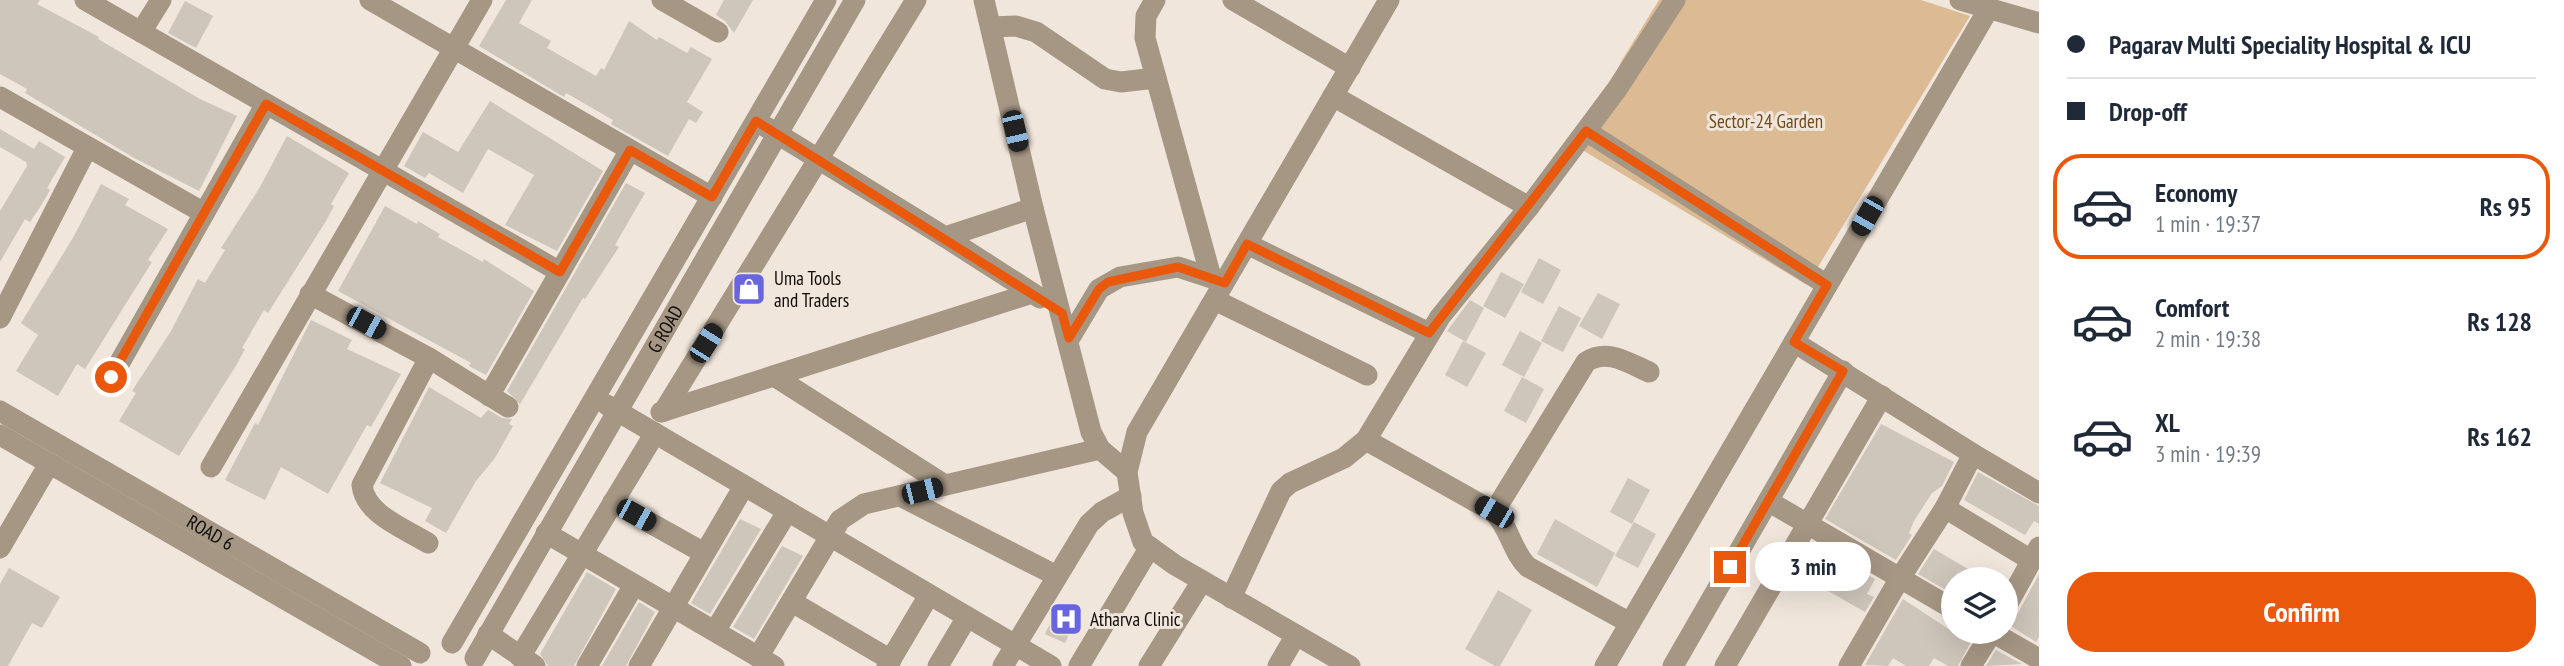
<!DOCTYPE html>
<html lang="en">
<head>
<meta charset="utf-8">
<style>
	:root { --surface:#fff; --page:#f6f6f7; --text:#1f2937; --muted:#747a83; --line:#e0e1e3; --accent:#ea580c }
	body { margin:0; font-family:"PT Sans Narrow",sans-serif; background:var(--page); color:var(--text); height:100vh; display:flex; flex-direction:column; font-size:26px; white-space:nowrap }
	* { box-sizing:border-box; margin:0 }
	p { font-size:23px; color:var(--muted) }
	.icon { flex:none; width:38px; height:38px; fill:none; stroke:currentColor; stroke-width:2; stroke-linecap:round; stroke-linejoin:round }
	.map { position:relative; flex:1; overflow:hidden }
	.drawer { display:flex; flex-direction:column; background:var(--surface); width:525px }
	.drawer>* { flex:none }
	.top-card { display:grid; align-content:center; height:154px; padding:0 28px; background:var(--surface) }
	.fabs { position:absolute; left:1941px; top:567px; display:grid; gap:14px }
	.fabs a { display:grid; place-items:center; width:77px; height:77px; border-radius:50%; background:var(--surface); box-shadow:0 7px 28px #0002; font-size:35px }
	.end { position:absolute; width:32px; height:32px; margin:-16px; border:9px solid #ea580c; background:#fff; box-shadow:0 0 0 4px #fff }
	.from { border-radius:50% }
	.bubble { position:absolute; height:49px; border-radius:24px; background:var(--surface); box-shadow:0 7px 28px #0002; font-size:23px; font-weight:800; line-height:49px; text-align:center }
	.car { position:absolute; width:21px; height:42px; margin:-21px -10px; border-radius:9px; box-shadow:0 0 5px 2px #0007; background:linear-gradient(#222 24%,#8ab4d8 0 40%,#222 0 76%,#8ab4d8 0 86%,#222 0) }
	.top-card b { display:flex; align-items:center; gap:24px; height:66px; font-size:26px }
	.top-card b+b { border-top:2px solid var(--line) }
	.top-card i { width:18px; height:18px; background:var(--text) }
	ul { padding:0; list-style:none }
	li { display:flex; align-items:center; gap:21px; height:105px; margin:0 14px 10px; padding:0 14px; border:4px solid transparent; border-radius:28px }
	li div { flex:1 }
	li b { display:block; font-size:26px }
	li em { font-style:normal; font-weight:800 }
	li.active { border-color:var(--accent) }
	li>.icon { width:63px; height:63px; stroke-width:1.5 }
	.primary-button { display:flex; gap:14px; margin-top:auto; padding:14px 28px }
	.primary-button a { flex:1; height:80px; border-radius:28px; background:var(--accent); color:#fff; font-size:28px; font-weight:800; line-height:80px; text-align:center }
	main { display:flex; flex:1; min-height:0 }
	.map>svg:first-child { display:block }
	.green { fill:#dcba93 }
	.building { fill:#cec5bb }
	.lines { fill:none; stroke-linecap:round; stroke-linejoin:round }
	.minor { stroke:#a69684; stroke-width:21 }
	.route { stroke:#ea580c; stroke-width:9 }
	.labels { text-anchor:middle; stroke-width:6; stroke-linejoin:round; paint-order:stroke }
	.park-label { font-size:19px; fill:#714c1b; stroke:#f0e6dc }
	.poi-label { font-size:19px; fill:#0e0b08; stroke:#f0e6dc; text-anchor:start }
	.street-label { font-size:19px; fill:#0e0b08; stroke:#f0e6dc }
</style>
</head>
<body>
<main>
<div class="map">
<svg width="2039" height="666" viewBox="0 0 2039 666">
	<rect width="100%" height="100%" fill="#f0e6dc"/>
	<polygon class="green" points="1659,0 1921,0 1970,16 1807,285 1579,148 1622,60"/>
	<g class="building">
		<polygon points="0,0 40,0 37,4 99,37 98,39 200,99 237,116 199,191 136,159 25,93 27,89 0,74"/>
		<polygon points="506,0 532,0 519,23 551,41 547,48 596,76 601,68 604,70 629,21 657,40 659,37 687,53 691,47 712,59 687,102 703,112 696,123 689,119 668,156 611,124 613,120 566,93 564,97 479,46"/>
		<polygon points="724,0 753,0 734,33 725,21 716,15"/>
		<polygon points="185,1 213,16 196,48 168,33"/>
		<polygon points="490,101 603,171 557,251 505,225 534,175 488,149 463,193 429,173 425,178 404,166 423,132 458,152"/>
		<polygon points="0,129 34,149 39,141 65,157 47,188 50,190 42,204 30,222 25,219 0,262 0,211 27,166 26,162 0,147"/>
		<polygon points="287,136 349,173 331,204 334,206 326,221 268,313 264,310 242,348 245,349 237,364 179,456 119,421 136,393 132,391 171,331 198,279 205,283 225,250 221,248 260,187"/>
		<polygon points="626,183 645,193 615,245 619,247 585,299 583,298 520,404 507,391"/>
		<polygon points="101,184 129,199 125,205 168,229 148,260 152,262 85,369 77,364 58,396 16,371 38,335 21,323 74,236"/>
		<polygon points="385,206 417,224 418,221 440,234 438,237 483,262 484,259 534,291 486,375 469,366 471,363 338,291"/>
		<polygon points="1539,258 1561,270 1543,304 1521,292"/>
		<polygon points="1501,272 1524,284 1505,318 1483,306"/>
		<polygon points="1598,293 1620,304 1602,339 1579,326"/>
		<polygon points="1470,300 1484,308 1466,342 1447,331"/>
		<polygon points="1559,306 1581,318 1563,352 1541,341"/>
		<polygon points="311,320 352,340 347,349 401,374 371,427 367,425 328,494 281,467 265,500 225,480 255,423 258,425"/>
		<polygon points="1520,331 1542,343 1524,377 1502,365"/>
		<polygon points="1463,341 1486,353 1467,387 1445,375"/>
		<polygon points="1522,377 1544,389 1526,423 1504,411"/>
		<polygon points="429,387 481,418 488,410 502,418 512,419 509,424 513,426 495,458 476,481 446,533 425,521 432,508 380,483"/>
		<polygon points="1881,424 1954,462 1942,486 1932,493 1914,521 1909,533 1912,535 1896,560 1825,519"/>
		<polygon points="1978,472 2039,506 2039,524 2034,521 2025,535 1964,500"/>
		<polygon points="1628,478 1650,490 1632,524 1610,512"/>
		<polygon points="740,519 761,529 710,614 691,603"/>
		<polygon points="1555,519 1615,553 1597,587 1537,554"/>
		<polygon points="1634,522 1656,534 1638,568 1615,556"/>
		<polygon points="1812,542 1875,579 1867,594 1874,597 1865,612 1795,572"/>
		<polygon points="782,546 803,556 754,639 733,627"/>
		<polygon points="1934,549 1985,579 1953,579 1953,594 1918,574"/>
		<polygon points="9,568 60,597 42,628 32,623 8,666 0,666 0,584"/>
		<polygon points="587,572 616,589 574,666 548,666 540,654"/>
		<polygon points="2039,574 2039,637 2036,642 2006,623 2018,613"/>
		<polygon points="1498,590 1532,610 1500,666 1495,666 1465,649"/>
		<polygon points="1903,599 1953,632 1963,632 1973,638 1958,666 1948,666 1934,658 1929,666 1906,666 1893,658 1888,666 1865,665"/>
		<polygon points="639,602 655,612 626,666 602,666"/>
		<polygon points="1059,604 1079,613 1065,643 1045,634"/>
		<polygon points="1996,650 2022,664 1986,666"/>
	</g>
	<g class="lines">
		<g class="minor">
			<polyline points="85,0 560,272"/>
			<polyline points="370,0 712,197"/>
			<polyline points="662,0 718,32"/>
			<polyline points="984,0 1033,208 1091,432 1100,449 1127,472"/>
			<polyline points="1155,0 1146,16 1145,38 1211,277"/>
			<polyline points="1233,0 1350,68"/>
			<polyline points="1960,0 2039,23"/>
			<polyline points="991,27 1016,26 1036,32 1105,79 1121,82 1156,78"/>
			<polyline points="141,32 161,0"/>
			<polyline points="1333,96 1529,207"/>
			<polyline points="0,97 204,213"/>
			<polyline points="766,127 945,237 1033,208"/>
			<polyline points="1586,131 1827,285"/>
			<polyline points="945,237 1040,298"/>
			<polyline points="1247,244 1429,333"/>
			<path d="M310,294L429,358L362,485C365,515 406,529 428,543"/>
			<polyline points="1215,300 1367,375"/>
			<polyline points="0,318 87,148"/>
			<polyline points="1069,339 1099,289 1120,277 1178,267 1218,280"/>
			<polyline points="429,358 508,407"/>
			<polyline points="774,376 945,485"/>
			<polyline points="111,378 266,104"/>
			<polyline points="489,396 630,150"/>
			<polyline points="607,405 1051,666"/>
			<path id="s1" d="M0,411L420,653"/>
			<polyline points="664,411 916,0"/>
			<polyline points="661,412 1032,293"/>
			<polyline points="0,435 401,666"/>
			<path d="M1366,440L1494,512C1510,528 1512,552 1528,567L1630,623"/>
			<polyline points="1973,454 2039,493"/>
			<polyline points="211,467 482,0"/>
			<polyline points="900,496 1057,576"/>
			<polyline points="1768,501 1900,578 1945,508 1973,454 1794,342"/>
			<polyline points="613,502 704,553"/>
			<polyline points="1945,508 2031,560"/>
			<path d="M1494,512L1586,362C1608,348 1628,363 1649,372"/>
			<polyline points="546,533 774,666"/>
			<polyline points="0,548 49,464"/>
			<polyline points="1231,598 1281,491 1290,483 1344,458 1366,440 1440,317 1529,207 1617,89 1675,0"/>
			<polyline points="792,602 891,660"/>
			<polyline points="2006,607 2039,547"/>
			<polyline points="715,631 787,512"/>
			<polyline points="1992,632 2039,659"/>
			<polyline points="488,634 535,666"/>
			<polyline points="452,643 826,0"/>
			<polyline points="520,657 655,433"/>
			<polyline points="758,657 840,520 864,504 1100,449"/>
			<path id="s2" d="M475,658L855,0"/>
			<polyline points="587,666 634,585"/>
			<polyline points="639,666 744,486"/>
			<polyline points="887,666 929,595"/>
			<polyline points="938,666 967,617"/>
			<polyline points="1003,666 1089,524 1102,512 1131,496"/>
			<polyline points="1079,666 1150,547"/>
			<polyline points="1149,666 1202,581"/>
			<polyline points="1278,666 1296,635"/>
			<polyline points="1350,666 1175,565 1143,542 1133,513 1127,472 1137,432 1389,0"/>
			<polyline points="1605,666 1988,10"/>
			<polyline points="1673,666 1843,371"/>
			<polyline points="1725,666 1882,396"/>
			<polyline points="1849,666 1900,578 1953,609"/>
			<polyline points="1971,666 1992,632"/>
		</g>
	</g>
	<g class="lines">
		<polyline class="route" points="111,377 266,104 560,272 630,150 712,197 756,121 1062,313 1069,338 1099,289 1108,282 1178,267 1225,283 1247,244 1429,333 1586,131 1827,285 1794,342 1843,371 1730,567"/>
	</g>
	<defs>
		<symbol id="shop-square" viewBox="-11 -11 22 22"><rect x="-9" y="-9" width="18" height="18" rx="4" fill="#6865de" stroke="#f0e6dc"/><path d="M-5-2.5h2.3a2.7 3.5 0 0 1 5.4 0H5L5.5 6h-11ZM-1.5-2.5h3a1.5 2.3 0 0 0-3 0Z" fill="#fff"/></symbol>
		<symbol id="hospital-square" viewBox="-11 -11 22 22"><rect x="-9" y="-9" width="18" height="18" rx="4" fill="#6865de" stroke="#f0e6dc"/><path d="M-5-5h3v3.5h4V-5h3V5h-3V1.5h-4V5h-3Z" fill="#fff"/></symbol>
	</defs>
	<g fill-rule="evenodd">
		<use href="#shop-square" x="730" y="270" width="38" height="38"/>
		<use href="#hospital-square" x="1047" y="600" width="38" height="38"/>
	</g>
	<g class="labels">
		<g class="park-label">
			<text x="1766" y="128">Sector-24 Garden</text>
		</g>
		<g class="poi-label">
			<text x="774" y="285">Uma Tools<tspan x="774" dy="22">and Traders</tspan></text>
			<text x="1090" y="626">Atharva Clinic</text>
		</g>
		<g class="street-label">
			<text dy="7" stroke="none"><textPath href="#s2" startOffset="380">G ROAD</textPath></text>
			<text dy="7" stroke="none"><textPath href="#s1" startOffset="243">ROAD 6</textPath></text>
		</g>
	</g>
</svg>
<div class="fabs">
<a><svg class="icon" aria-label="layers" viewBox="0 0 24 24"><path d="M12 4l9 5-9 5-9-5zM3 14l9 5 9-5"/></svg></a>
</div>
<i class="end from" style="left:111px;top:377px"></i>
<i class="end" style="left:1730px;top:567px"></i>
<div class="bubble" style="left:1755px;top:542px;width:116px">3 min</div>
<i class="car" style="left:1015px;top:131px;rotate:167deg"></i>
<i class="car" style="left:1867px;top:216px;rotate:210deg"></i>
<i class="car" style="left:366px;top:323px;rotate:119deg"></i>
<i class="car" style="left:706px;top:343px;rotate:32deg"></i>
<i class="car" style="left:922px;top:491px;rotate:76deg"></i>
<i class="car" style="left:1494px;top:512px;rotate:300deg"></i>
<i class="car" style="left:636px;top:515px;rotate:119deg"></i>
</div>
<section class="drawer">
<div class="top-card">
<b><i class="from"></i>Pagarav Multi Speciality Hospital &amp; ICU</b>
<b><i></i>Drop-off</b>
</div>
<ul>
<li class="active"><svg class="icon" aria-label="car" viewBox="0 0 24 24"><path d="M5 17H2v-5l4-1 3-4h7l3 4 3 1v5h-3M9 17h6M6 11h13"/><circle cx="7" cy="17" r="2"/><circle cx="17" cy="17" r="2"/></svg><div><b>Economy</b><p>1 min · 19:37</p></div><em>Rs 95</em></li>
<li><svg class="icon" aria-label="car" viewBox="0 0 24 24"><path d="M5 17H2v-5l4-1 3-4h7l3 4 3 1v5h-3M9 17h6M6 11h13"/><circle cx="7" cy="17" r="2"/><circle cx="17" cy="17" r="2"/></svg><div><b>Comfort</b><p>2 min · 19:38</p></div><em>Rs 128</em></li>
<li><svg class="icon" aria-label="car" viewBox="0 0 24 24"><path d="M5 17H2v-5l4-1 3-4h7l3 4 3 1v5h-3M9 17h6M6 11h13"/><circle cx="7" cy="17" r="2"/><circle cx="17" cy="17" r="2"/></svg><div><b>XL</b><p>3 min · 19:39</p></div><em>Rs 162</em></li>
</ul>
<div class="primary-button"><a>Confirm</a></div>
</section>
</main>
</body>
</html>
